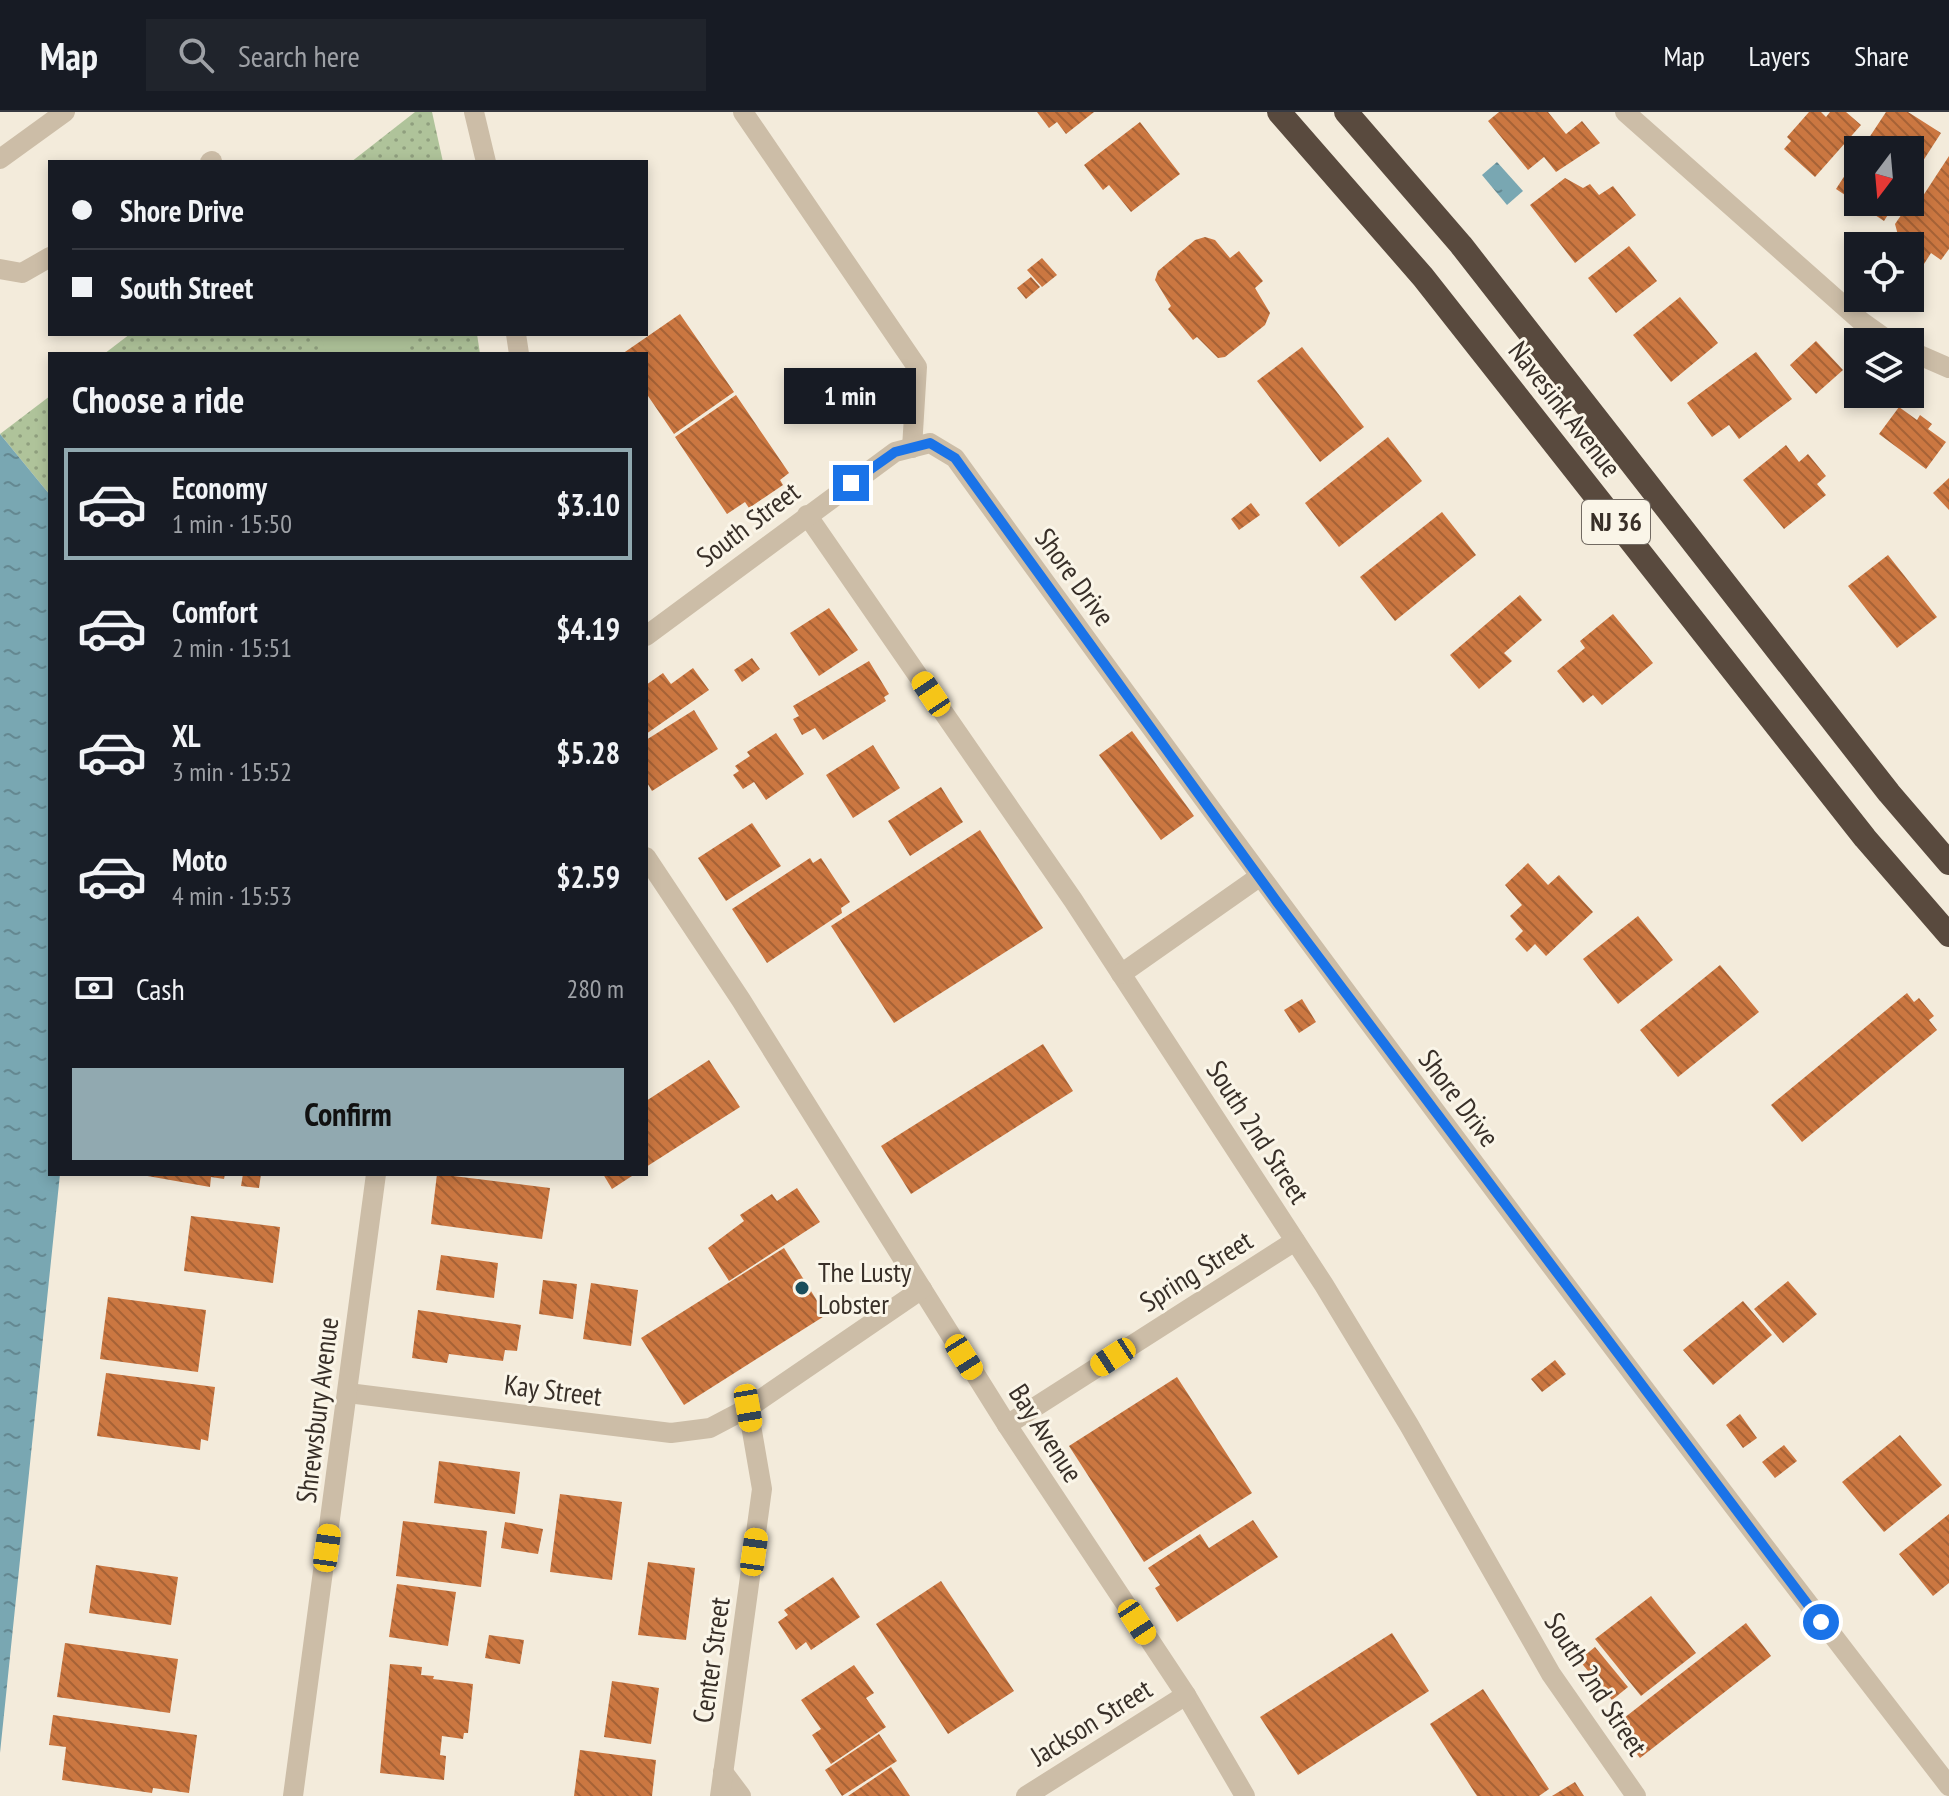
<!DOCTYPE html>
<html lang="en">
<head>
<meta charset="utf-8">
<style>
	:root { --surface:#171b24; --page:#20242c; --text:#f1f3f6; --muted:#9ea1a6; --line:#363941; --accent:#91a9b0 }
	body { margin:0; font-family:"PT Sans Narrow",sans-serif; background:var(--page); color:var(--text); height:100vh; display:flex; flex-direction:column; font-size:30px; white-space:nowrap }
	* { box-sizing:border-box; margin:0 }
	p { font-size:26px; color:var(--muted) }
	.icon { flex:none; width:44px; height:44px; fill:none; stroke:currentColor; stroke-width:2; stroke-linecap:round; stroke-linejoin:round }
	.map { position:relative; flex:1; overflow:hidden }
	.details { position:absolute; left:48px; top:240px; width:600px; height:824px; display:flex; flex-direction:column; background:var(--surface); border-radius:0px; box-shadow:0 4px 12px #0003 }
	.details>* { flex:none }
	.top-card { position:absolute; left:48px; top:48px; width:600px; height:176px; border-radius:0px; box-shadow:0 4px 12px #0003; display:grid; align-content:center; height:176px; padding:0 24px; background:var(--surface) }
	.needle { width:52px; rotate:196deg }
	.tools { position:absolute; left:1844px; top:24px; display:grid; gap:16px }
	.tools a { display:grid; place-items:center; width:80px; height:80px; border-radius:0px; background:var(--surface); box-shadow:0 4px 12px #0003; font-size:40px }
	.end { position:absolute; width:36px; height:36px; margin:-18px; border:10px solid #1a73e8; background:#fff; box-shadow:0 0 0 4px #fff }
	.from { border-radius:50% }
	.bubble { position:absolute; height:56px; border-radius:0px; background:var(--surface); box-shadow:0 4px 12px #0003; font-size:26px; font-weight:600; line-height:56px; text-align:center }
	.car { position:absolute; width:24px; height:48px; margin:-24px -12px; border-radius:10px; box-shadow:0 0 6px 2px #0007; background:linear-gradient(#f5c518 24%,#345 0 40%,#f5c518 0 76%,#345 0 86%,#f5c518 0) }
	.top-card b { display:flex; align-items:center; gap:28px; height:76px; font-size:30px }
	.top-card b+b { border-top:2px solid var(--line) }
	.top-card i { width:20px; height:20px; background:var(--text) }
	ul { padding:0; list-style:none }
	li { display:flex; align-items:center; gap:24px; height:112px; margin:0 16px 12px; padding:0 8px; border:4px solid transparent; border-radius:0px }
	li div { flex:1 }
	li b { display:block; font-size:30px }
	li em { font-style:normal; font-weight:600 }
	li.active { border-color:var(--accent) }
	li>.icon { width:72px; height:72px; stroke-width:1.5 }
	h2 { padding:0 24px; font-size:36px; line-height:96px }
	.pay { display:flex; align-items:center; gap:20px; height:88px; padding:0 24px; font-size:30px }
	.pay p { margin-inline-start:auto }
	.cta { display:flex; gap:16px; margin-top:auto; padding:16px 24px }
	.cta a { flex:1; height:92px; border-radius:0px; background:var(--accent); color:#111; font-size:32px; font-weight:600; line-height:92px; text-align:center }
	header { display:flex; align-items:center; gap:48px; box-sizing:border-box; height:112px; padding:0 40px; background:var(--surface); border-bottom:2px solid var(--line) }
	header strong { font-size:38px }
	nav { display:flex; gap:44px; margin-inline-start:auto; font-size:28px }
	.search { width:560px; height:72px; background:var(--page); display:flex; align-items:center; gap:20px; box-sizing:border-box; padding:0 28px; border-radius:0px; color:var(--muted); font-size:30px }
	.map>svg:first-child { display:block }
	.grass { fill:url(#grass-dots) }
	.garden { fill:#afc39a }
	.water { fill:url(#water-ripples) }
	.building { fill:url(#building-back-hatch) }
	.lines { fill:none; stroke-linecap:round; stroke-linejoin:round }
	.minor { stroke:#ccbda7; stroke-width:20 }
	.highway { stroke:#594a3e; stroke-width:24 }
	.route { stroke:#1a73e8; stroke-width:10 }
	.poi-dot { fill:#1b4e5b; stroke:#faf5e8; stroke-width:3 }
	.labels { text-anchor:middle; stroke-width:6; stroke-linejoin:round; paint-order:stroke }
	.shield { fill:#faf5e8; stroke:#726a62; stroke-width:2 }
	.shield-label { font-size:26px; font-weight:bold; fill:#382f28 }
	.street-label { font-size:28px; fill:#382f28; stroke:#faf5e8 }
	.poi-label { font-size:28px; fill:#382f28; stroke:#faf5e8; text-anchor:start }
</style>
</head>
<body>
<header>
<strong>Map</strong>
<div class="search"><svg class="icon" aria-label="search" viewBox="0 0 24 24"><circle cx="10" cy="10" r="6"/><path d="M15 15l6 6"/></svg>Search here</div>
<nav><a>Map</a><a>Layers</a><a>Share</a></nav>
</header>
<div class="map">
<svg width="1949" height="1684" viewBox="0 0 1949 1684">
	<defs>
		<pattern id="grass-dots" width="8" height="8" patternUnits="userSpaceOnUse" patternTransform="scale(2)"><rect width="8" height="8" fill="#afc39a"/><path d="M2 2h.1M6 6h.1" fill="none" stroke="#8f9f7e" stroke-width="1.8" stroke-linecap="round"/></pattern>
		<pattern id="water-ripples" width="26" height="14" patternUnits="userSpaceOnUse" patternTransform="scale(2)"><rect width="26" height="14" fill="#79a7b2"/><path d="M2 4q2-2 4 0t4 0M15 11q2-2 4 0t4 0" fill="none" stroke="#648891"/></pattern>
		<pattern id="building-back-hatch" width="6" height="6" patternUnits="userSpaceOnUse" patternTransform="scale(2)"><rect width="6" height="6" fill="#cb7741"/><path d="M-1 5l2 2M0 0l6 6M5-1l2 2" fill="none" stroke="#a66236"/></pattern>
	</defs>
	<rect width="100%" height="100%" fill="#f3ebdb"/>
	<g class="grass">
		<polygon points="415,0 432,0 443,50 351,50"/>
		<polygon points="130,222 477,222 480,242 104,242"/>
		<polygon points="50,284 50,383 0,322"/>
	</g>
	<polygon class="garden" points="319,222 415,222 418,230 391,242 327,242"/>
	<g class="water">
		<polygon points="1497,50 1523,79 1507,93 1482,63"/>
		<polygon points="0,322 50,383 50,1062 60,1062 0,1641"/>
	</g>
	<g class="building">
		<polygon points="1037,0 1094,0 1066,22 1057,10 1049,16"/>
		<polygon points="1499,0 1548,0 1566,22 1582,9 1600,31 1556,60 1544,45 1528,58 1488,9"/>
		<polygon points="1809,0 1821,0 1826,5 1830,0 1846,0 1861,13 1815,65 1784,37 1791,29 1787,25"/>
		<polygon points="1886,0 1908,0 1941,21 1910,69 1910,38 1861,38"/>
		<polygon points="1140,10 1180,62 1131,100 1109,73 1103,78 1084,53"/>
		<polygon points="1858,43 1858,90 1896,90 1884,109 1836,77"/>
		<polygon points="1949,44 1949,137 1941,148 1931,141 1924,152 1910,144 1910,134 1901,134 1895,112 1913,86 1919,90"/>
		<polygon points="1565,66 1583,76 1590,72 1599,83 1613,74 1636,103 1575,151 1530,93"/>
		<polygon points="1205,125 1215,128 1230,146 1239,139 1263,169 1255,176 1270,201 1265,213 1225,245 1218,246 1197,225 1193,228 1168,197 1171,194 1155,168 1158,159 1195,128"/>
		<polygon points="1629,134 1657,169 1616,201 1588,166"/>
		<polygon points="1042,146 1057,163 1042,175 1027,158"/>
		<polygon points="1031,165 1040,175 1026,187 1017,176"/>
		<polygon points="1680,185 1718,231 1671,270 1633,223"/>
		<polygon points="680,202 734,280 674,322 646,281 646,242 622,242"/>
		<polygon points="1816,229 1843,258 1816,282 1790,253"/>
		<polygon points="1302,235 1364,315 1320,350 1257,269"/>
		<polygon points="1756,240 1792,287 1739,327 1729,313 1712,325 1687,291"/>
		<polygon points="736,283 789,361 780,368 783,373 749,396 745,390 727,402 675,325"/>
		<polygon points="1899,295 1917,308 1920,303 1932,312 1928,317 1946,330 1926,357 1879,322"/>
		<polygon points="1388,325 1422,369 1339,435 1305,391"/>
		<polygon points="1786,333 1799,350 1808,342 1826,364 1817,372 1826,383 1784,417 1743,368"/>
		<polygon points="1949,366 1949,398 1933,381"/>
		<polygon points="1251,391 1260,403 1239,418 1231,407"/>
		<polygon points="1442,400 1476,443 1395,509 1360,465"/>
		<polygon points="1888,443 1937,505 1897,536 1848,474"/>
		<polygon points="1520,483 1542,508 1504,541 1512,549 1479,577 1450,543"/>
		<polygon points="829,496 858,538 819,564 790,521"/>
		<polygon points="1613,502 1653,551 1602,593 1593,583 1583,591 1557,559 1585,536 1580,529"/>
		<polygon points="752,546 760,557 742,570 734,558"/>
		<polygon points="869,549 889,582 884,585 886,589 823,628 815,616 802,623 793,607 799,604 793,594"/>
		<polygon points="693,556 709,578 646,622 646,573 663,561 671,572"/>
		<polygon points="694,598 718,637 652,679 646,669 646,628"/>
		<polygon points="1132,619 1194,704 1161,728 1099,643"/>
		<polygon points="776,621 804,662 766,688 754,670 743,677 733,663 739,659 735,654 750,644 747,640"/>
		<polygon points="873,633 900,676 853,706 826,663"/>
		<polygon points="941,675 963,710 910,744 888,709"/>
		<polygon points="752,711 781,754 726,789 698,746"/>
		<polygon points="980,718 1043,816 894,911 831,814"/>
		<polygon points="810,746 813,751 821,746 850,790 841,796 842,801 767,851 732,797"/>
		<polygon points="1528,751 1548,773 1559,763 1593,800 1546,844 1535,832 1527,840 1515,827 1523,819 1510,804 1522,793 1505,773"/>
		<polygon points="1638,804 1673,848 1618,892 1583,847"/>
		<polygon points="1720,853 1759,900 1678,965 1640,918"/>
		<polygon points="1907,881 1914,890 1919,886 1934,904 1929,908 1937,918 1802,1030 1771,993"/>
		<polygon points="1302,887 1316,910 1299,921 1284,898"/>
		<polygon points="1043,932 1073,979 911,1082 881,1034"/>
		<polygon points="709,948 740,995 646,1055 646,989"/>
		<polygon points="136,1062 225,1062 224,1067 211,1065 210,1075"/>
		<polygon points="243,1062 261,1062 259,1076 241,1074"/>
		<polygon points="437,1062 550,1076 542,1127 431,1112"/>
		<polygon points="603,1062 635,1062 612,1077"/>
		<polygon points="797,1076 820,1110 729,1169 708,1136 744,1109 740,1103 772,1082 777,1089"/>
		<polygon points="191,1104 280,1115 273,1171 184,1159"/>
		<polygon points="784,1136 826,1203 684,1293 641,1226"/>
		<polygon points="441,1143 498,1151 494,1186 436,1178"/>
		<polygon points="543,1168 577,1172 573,1207 539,1202"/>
		<polygon points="1788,1169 1817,1202 1783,1231 1754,1197"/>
		<polygon points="591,1171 638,1178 631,1234 583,1227"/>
		<polygon points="108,1185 206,1198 198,1260 100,1247"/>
		<polygon points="1743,1189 1772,1223 1713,1273 1683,1238"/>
		<polygon points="418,1198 521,1213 517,1239 505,1238 503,1249 449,1242 447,1251 412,1246"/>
		<polygon points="1555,1248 1566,1262 1542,1280 1531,1267"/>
		<polygon points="106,1261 215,1275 208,1329 201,1327 200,1338 97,1324"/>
		<polygon points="1177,1265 1252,1381 1144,1450 1069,1334"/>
		<polygon points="1740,1302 1757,1326 1743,1336 1726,1313"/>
		<polygon points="1900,1323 1942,1373 1884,1420 1842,1370"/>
		<polygon points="1784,1333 1797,1349 1775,1366 1762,1350"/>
		<polygon points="439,1349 520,1360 515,1402 434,1391"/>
		<polygon points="560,1382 622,1390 612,1468 550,1460"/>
		<polygon points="1949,1402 1949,1471 1933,1484 1899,1442"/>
		<polygon points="1253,1408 1278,1445 1177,1510 1155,1476 1160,1473 1148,1456 1200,1422 1209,1436"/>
		<polygon points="403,1409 487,1419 481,1475 396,1464"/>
		<polygon points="505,1410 543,1417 538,1442 501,1436"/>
		<polygon points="648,1450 695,1456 686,1528 638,1523"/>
		<polygon points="96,1453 178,1465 171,1513 89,1501"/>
		<polygon points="833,1465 860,1505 811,1538 806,1530 796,1538 778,1510 788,1503 784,1498"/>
		<polygon points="941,1469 1014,1579 948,1622 876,1512"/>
		<polygon points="397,1472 456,1480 448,1534 389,1525"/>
		<polygon points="1651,1484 1696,1541 1641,1584 1595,1527"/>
		<polygon points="1746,1511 1771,1544 1640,1646 1615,1613"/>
		<polygon points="1392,1521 1429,1579 1298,1663 1260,1605"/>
		<polygon points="489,1523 524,1528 520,1552 485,1546"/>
		<polygon points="65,1531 178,1547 170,1601 57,1585"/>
		<polygon points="1595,1535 1628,1575 1612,1588 1579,1548"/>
		<polygon points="390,1552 422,1555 421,1563 434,1564 433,1567 473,1572 468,1621 464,1621 463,1627 442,1624 440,1643 446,1644 444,1668 380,1661"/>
		<polygon points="854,1553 874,1581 866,1586 886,1615 831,1652 812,1623 821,1617 801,1588"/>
		<polygon points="612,1569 659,1576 651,1632 604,1625"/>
		<polygon points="1483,1577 1549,1677 1539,1684 1477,1684 1430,1612"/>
		<polygon points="53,1603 197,1623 189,1681 153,1676 152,1681 62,1668 66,1635 49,1633"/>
		<polygon points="879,1622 897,1649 842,1684 825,1658"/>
		<polygon points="580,1638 656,1648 652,1684 574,1684"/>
		<polygon points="891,1655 910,1684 848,1684"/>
		<polygon points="1575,1670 1584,1684 1552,1684"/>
	</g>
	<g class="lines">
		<g class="minor">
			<polyline points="474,0 486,50"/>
			<polyline points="743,0 917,255 912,336"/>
			<polyline points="1625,0 1862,210 1890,230"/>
			<polyline points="0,47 65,0"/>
			<polyline points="210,50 212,49"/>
			<polyline points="0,157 22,161 50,145"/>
			<polyline points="516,222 519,242"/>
			<polyline points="1910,239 1949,256"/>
			<polyline points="807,403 1073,788 1324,1173 1409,1313 1551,1562 1636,1684"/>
			<path d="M646,524L895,340L930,331L955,346C1279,794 1610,1237 1949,1674"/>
			<polyline points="646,745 741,888 1007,1313 1186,1583 1245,1684"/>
			<polyline points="1121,862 1259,765"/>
			<polyline points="348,1281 671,1321 710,1316 748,1296"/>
			<polyline points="1007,1313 1295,1129"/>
			<polyline points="723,1660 741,1684"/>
			<polyline points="293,1684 376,1062"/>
			<polyline points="720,1684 762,1377 748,1296 922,1177"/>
			<polyline points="1026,1684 1186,1583"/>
		</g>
		<g class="highway">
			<polyline points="1279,0 1423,165 1865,726 1949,823"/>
			<polyline points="1346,0 1461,133 1889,681 1949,751"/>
		</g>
	</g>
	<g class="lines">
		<polyline class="route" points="851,371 895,340 930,331 955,346 1277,790 1821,1510"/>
	</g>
	<circle class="poi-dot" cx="802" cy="1176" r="8"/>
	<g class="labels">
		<rect class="shield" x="1582" y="388" width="68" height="44" rx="6"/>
		<g class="shield-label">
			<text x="1616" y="419">NJ 36</text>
		</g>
		<g class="street-label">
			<text transform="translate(1565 297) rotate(52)" y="10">Navesink Avenue</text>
			<text transform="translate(748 412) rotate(-37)" y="10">South Street</text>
			<text transform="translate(1075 465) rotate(54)" y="10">Shore Drive</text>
			<text transform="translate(1459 986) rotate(53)" y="10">Shore Drive</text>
			<text transform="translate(1258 1020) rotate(57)" y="10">South 2nd Street</text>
			<text transform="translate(1196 1159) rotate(-32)" y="10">Spring Street</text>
			<text transform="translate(553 1278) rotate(7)" y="10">Kay Street</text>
			<text transform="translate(317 1298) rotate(-83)" y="10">Shrewsbury Avenue</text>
			<text transform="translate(1046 1321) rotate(57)" y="10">Bay Avenue</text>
			<text transform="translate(711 1548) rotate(-82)" y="10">Center Street</text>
			<text transform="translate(1596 1572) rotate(57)" y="10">South 2nd Street</text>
			<text transform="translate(1091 1610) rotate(-32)" y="10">Jackson Street</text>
		</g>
		<g class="poi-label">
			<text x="818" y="1170">The Lusty<tspan x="818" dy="32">Lobster</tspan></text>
		</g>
	</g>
</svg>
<div class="tools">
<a><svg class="needle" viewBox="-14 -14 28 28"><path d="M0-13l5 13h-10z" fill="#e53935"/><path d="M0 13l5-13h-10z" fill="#9ea1a6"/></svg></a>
<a><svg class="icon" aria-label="locate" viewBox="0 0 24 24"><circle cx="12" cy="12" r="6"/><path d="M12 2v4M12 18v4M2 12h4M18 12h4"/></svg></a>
<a><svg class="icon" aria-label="layers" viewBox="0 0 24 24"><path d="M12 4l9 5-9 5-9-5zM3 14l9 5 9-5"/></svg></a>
</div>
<i class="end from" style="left:1821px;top:1510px"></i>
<i class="end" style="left:851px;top:371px"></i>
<div class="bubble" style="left:784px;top:256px;width:132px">1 min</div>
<i class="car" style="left:931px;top:582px;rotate:326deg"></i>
<i class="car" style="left:964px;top:1245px;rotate:148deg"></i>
<i class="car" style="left:1113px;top:1245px;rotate:237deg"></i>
<i class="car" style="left:748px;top:1296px;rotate:170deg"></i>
<i class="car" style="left:327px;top:1436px;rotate:8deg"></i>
<i class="car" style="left:754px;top:1440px;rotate:8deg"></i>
<i class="car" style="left:1137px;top:1510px;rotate:147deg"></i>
<div class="top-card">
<b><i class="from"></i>Shore Drive</b>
<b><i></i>South Street</b>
</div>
<section class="details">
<h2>Choose a ride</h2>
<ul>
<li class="active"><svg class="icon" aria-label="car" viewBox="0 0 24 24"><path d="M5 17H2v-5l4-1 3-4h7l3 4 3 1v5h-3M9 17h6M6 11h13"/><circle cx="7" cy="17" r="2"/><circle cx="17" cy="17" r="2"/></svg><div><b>Economy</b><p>1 min · 15:50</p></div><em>$3.10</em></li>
<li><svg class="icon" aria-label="car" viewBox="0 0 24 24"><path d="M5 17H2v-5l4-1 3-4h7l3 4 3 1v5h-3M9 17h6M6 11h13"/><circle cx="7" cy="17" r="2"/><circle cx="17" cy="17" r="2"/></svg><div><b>Comfort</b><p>2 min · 15:51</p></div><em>$4.19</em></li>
<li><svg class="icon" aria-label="car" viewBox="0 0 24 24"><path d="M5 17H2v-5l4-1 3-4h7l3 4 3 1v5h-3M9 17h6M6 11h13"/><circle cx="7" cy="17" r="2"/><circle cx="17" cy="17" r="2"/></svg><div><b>XL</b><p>3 min · 15:52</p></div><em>$5.28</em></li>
<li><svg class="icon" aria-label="car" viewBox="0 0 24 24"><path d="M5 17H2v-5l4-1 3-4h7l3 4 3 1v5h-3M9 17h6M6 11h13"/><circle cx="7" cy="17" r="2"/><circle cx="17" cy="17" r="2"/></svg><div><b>Moto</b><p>4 min · 15:53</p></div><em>$2.59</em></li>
</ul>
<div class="pay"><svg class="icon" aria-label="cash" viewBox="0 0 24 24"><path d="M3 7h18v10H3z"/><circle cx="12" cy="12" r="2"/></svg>Cash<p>280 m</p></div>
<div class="cta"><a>Confirm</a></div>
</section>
</div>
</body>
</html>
